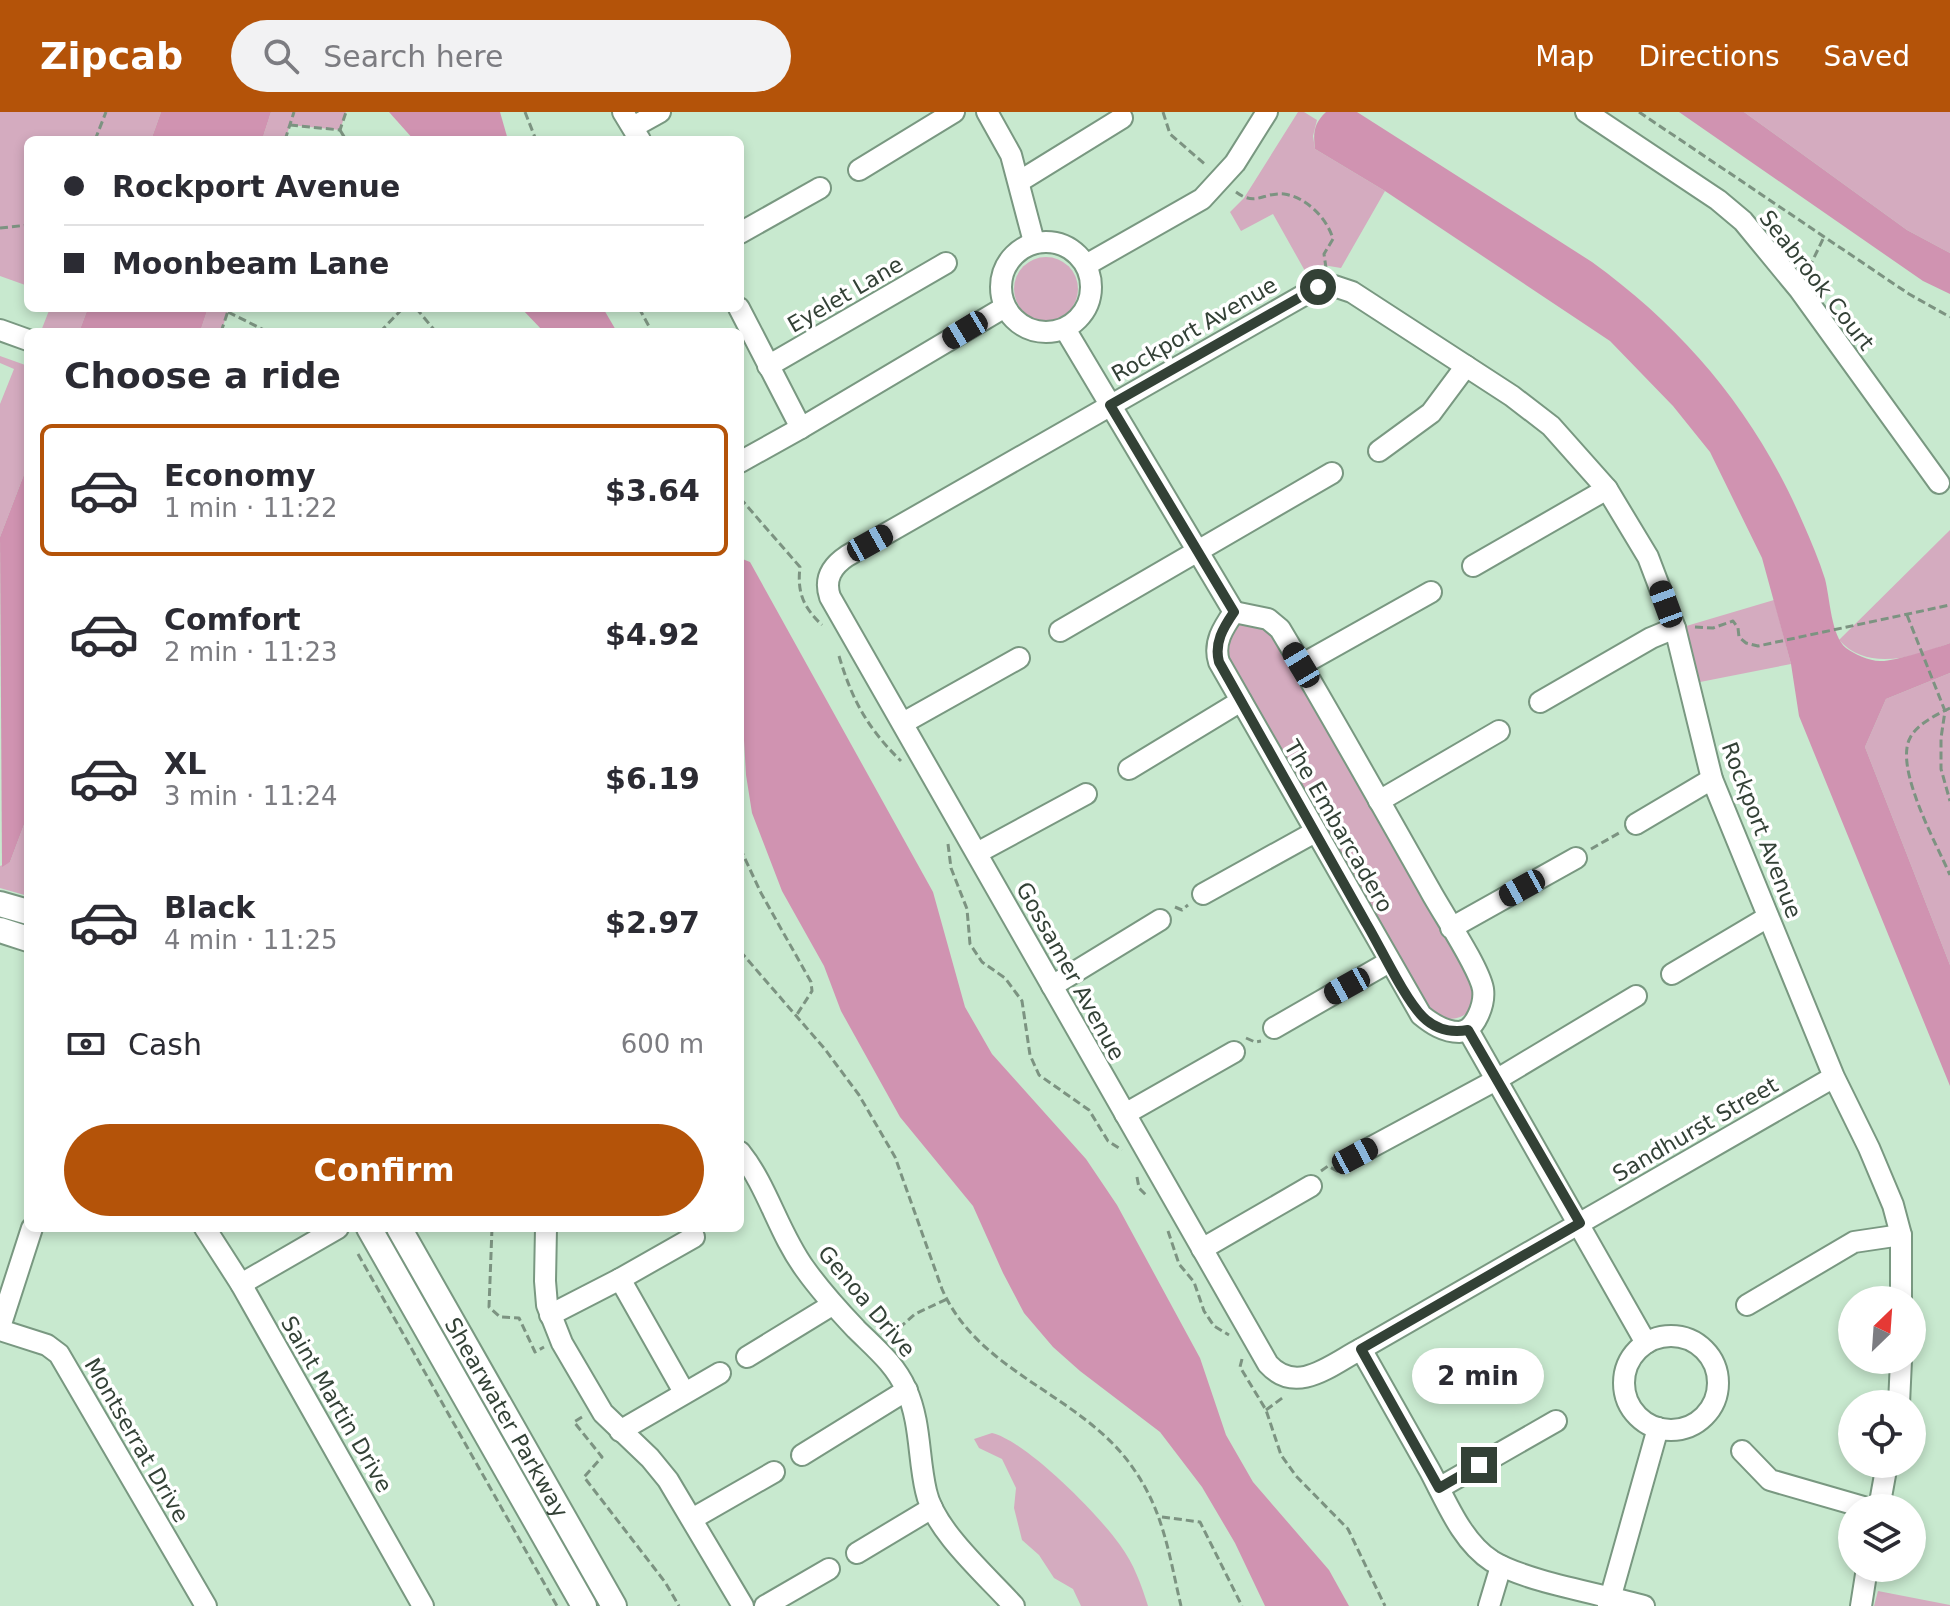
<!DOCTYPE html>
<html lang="en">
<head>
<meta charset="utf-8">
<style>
	:root { --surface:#fff; --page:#f2f2f3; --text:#2b2b33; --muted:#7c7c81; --line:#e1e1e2; --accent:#b45309 }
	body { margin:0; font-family:"DejaVu Sans",sans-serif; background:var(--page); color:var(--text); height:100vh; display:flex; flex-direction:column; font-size:30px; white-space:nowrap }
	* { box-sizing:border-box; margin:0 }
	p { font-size:26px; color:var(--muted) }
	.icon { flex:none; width:44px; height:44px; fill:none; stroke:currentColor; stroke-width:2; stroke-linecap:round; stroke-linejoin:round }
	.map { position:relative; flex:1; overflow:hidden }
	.sheet { position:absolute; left:24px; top:216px; width:720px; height:904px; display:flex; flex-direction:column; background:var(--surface); border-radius:12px; box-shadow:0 4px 12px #0003 }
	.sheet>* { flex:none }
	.top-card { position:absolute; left:24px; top:24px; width:720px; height:176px; border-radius:12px; box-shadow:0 4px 12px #0003; display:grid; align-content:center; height:176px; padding:0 40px; background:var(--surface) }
	.needle { width:52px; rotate:25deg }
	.tools { position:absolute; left:1838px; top:1174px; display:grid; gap:16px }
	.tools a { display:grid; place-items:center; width:88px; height:88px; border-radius:50%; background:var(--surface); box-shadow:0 4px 12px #0003; font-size:40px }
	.end { position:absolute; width:36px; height:36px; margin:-18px; border:10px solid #334136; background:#fff; box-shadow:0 0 0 4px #fff }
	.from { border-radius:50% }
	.bubble { position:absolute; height:56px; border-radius:28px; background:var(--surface); box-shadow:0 4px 12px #0003; font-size:26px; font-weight:600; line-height:56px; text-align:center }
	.car { position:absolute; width:24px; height:48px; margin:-24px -12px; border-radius:10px; box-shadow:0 0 6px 2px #0007; background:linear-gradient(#222 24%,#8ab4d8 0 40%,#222 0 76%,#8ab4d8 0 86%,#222 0) }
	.top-card b { display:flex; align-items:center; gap:28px; height:76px; font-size:30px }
	.top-card b+b { border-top:2px solid var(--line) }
	.top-card i { width:20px; height:20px; background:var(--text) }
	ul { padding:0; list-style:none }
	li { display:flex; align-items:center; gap:24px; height:132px; margin:0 16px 12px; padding:0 24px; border:4px solid transparent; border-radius:12px }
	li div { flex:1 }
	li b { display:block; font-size:30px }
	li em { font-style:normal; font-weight:600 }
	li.current { border-color:var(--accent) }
	li>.icon { width:72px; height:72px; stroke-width:1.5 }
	h2 { padding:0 40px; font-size:36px; line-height:96px }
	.pay { display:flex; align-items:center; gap:20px; height:88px; padding:0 40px; font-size:30px }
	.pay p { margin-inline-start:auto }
	.primary-button { display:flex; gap:16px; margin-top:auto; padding:16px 40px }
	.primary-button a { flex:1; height:92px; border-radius:48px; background:var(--accent); color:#fff; font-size:32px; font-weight:600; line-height:92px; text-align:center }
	header { display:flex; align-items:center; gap:48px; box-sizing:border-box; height:112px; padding:0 40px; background:var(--accent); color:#fff }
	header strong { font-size:38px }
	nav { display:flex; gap:44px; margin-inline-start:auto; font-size:28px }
	.search { width:560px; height:72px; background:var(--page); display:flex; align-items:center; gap:20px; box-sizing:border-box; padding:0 28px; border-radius:44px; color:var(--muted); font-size:30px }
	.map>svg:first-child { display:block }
	.green { fill:#d4abbf }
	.water { fill:#d093b1 }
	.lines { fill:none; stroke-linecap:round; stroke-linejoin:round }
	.minor-casing { stroke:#799881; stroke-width:24 }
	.major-casing { stroke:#799881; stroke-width:28 }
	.path { stroke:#7c9381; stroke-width:3; stroke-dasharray:8 4; stroke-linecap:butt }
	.minor { stroke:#fff; stroke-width:20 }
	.major { stroke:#fff; stroke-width:24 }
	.route { stroke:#334136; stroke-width:10 }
	.labels { text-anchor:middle; stroke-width:7; stroke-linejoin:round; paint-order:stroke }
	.street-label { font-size:22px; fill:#334136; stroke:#fff }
</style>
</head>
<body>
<header>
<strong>Zipcab</strong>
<div class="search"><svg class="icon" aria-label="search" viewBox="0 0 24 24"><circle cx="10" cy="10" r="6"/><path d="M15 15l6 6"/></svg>Search here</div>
<nav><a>Map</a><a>Directions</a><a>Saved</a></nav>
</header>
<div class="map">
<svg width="1950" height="1494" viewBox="0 0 1950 1494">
	<rect width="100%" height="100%" fill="#c8e9cf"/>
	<g class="green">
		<polygon points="0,0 161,0 151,28 28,28 28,174 0,164"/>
		<polygon points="271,0 346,0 340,18 290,13 285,28 262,28"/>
		<polygon points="1298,0 1304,0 1317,8 1313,24 1315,37 1385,79 1341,156 1323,153 1305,159 1273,102 1241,119 1230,100 1244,86"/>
		<polygon points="1744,0 1950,0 1950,141 1907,118"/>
		<circle cx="1046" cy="177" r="32"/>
		<polygon points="50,196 88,196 79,220 43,220 41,219"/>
		<polygon points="208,196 229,196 221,220 200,220"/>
		<polygon points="0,244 28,254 28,352 0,425 0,292 14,257 0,251"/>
		<path d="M1950,418V531C1914,545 1868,560 1839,528Z"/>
		<polygon points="1774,488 1791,552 1695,571 1683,515"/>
		<path d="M1241,510L1269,515L1473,868C1480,900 1463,912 1433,905L1227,555L1222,535L1236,513Z"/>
		<polygon points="1950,561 1950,853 1865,635 1886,587"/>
		<polygon points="28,702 28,784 0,776 0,754 10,750"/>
		<path d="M992,1321C1026,1329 1098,1402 1120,1433C1134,1452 1141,1472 1148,1494H1081L1073,1477L1054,1466L1039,1443L1022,1428L1014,1396L1016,1376L1002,1347L979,1336L974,1327Z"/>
		<polygon points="1878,1479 1950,1493 1950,1494 1874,1494"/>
	</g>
	<g class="water">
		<polygon points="161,0 271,0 262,28 151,28"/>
		<polygon points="389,0 500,0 508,28 414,28"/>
		<path d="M1326,0H1357L1592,150C1687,219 1756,302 1803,411C1811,429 1819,448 1825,467C1830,486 1831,524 1846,536C1854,542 1869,549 1880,549C1892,550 1937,536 1950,531V561L1886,587L1865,635L1950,853V974L1799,604L1791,552L1762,446L1710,340L1673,294L1610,229L1385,79L1315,37C1313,21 1314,11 1326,0Z"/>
		<polygon points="1679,0 1744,0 1907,118 1950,141 1950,182 1923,169"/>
		<polygon points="88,196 208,196 200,220 79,220"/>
		<polygon points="521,196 603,196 617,220 544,220"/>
		<polygon points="28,352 28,702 10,750 2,755 0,425"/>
		<polygon points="740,446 750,450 933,780 965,895 992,942 1086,1047 1117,1093 1200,1246 1226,1323 1253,1370 1329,1458 1349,1494 1265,1494 1235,1431 1202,1375 1160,1320 1080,1259 1053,1235 1024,1201 1003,1161 973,1094 900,1005 841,899 824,854 782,779 752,701 746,663 740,559"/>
	</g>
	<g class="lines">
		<defs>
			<g id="minor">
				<polyline points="623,0 640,28"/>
				<polyline points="987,0 1011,43 1034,130"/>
				<polyline points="1586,0 1718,88 1743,109 1799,177 1939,371"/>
				<polyline points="633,15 660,0"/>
				<polyline points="859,58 954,0"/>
				<polyline points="1020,69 1122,6"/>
				<polyline points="740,121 820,76"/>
				<circle cx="1046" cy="175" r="45"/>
				<polyline points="1086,153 1202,87 1235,51 1267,0"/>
				<polyline points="739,196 801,316"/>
				<polyline points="1065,217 1234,500"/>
				<polyline points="0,218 28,228"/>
				<polyline points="768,254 946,151"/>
				<polyline points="1379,339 1431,301 1466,254"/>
				<polyline points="740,350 801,316 1005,195"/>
				<polyline points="1473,454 1607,377"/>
				<path d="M1234,500L1268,507L1280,517C1332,604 1381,692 1431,780C1443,802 1479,855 1483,877C1485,891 1476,919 1459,920C1444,920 1432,912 1421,903L1219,550C1213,531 1223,516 1234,500Z"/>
				<polyline points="1060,519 1332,361"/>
				<polyline points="1301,553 1431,480"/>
				<polyline points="1540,590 1651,526 1675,516"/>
				<polyline points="903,611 1019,546"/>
				<polyline points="1129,657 1241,589"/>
				<polyline points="1379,689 1499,619"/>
				<polyline points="1636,712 1712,667"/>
				<polyline points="977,741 1086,682"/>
				<polyline points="1203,782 1315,720"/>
				<polyline points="1451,816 1576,746"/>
				<polyline points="1672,862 1768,805"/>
				<polyline points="1052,874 1160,808"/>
				<polyline points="1274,916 1389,850"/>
				<polyline points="1468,918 1646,1231"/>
				<path d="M1834,965L1361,1237C1332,1252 1297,1284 1268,1252L830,485C824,467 832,454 847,444L1318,175L1334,174L1352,180L1512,284L1551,314L1607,377L1648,445L1675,516L1712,667L1834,965L1869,1036L1893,1093L1901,1123V1188"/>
				<polyline points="1125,1002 1234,940"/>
				<path d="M740,1040C768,1075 778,1120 805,1157C820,1178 838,1198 856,1217C875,1236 895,1252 906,1277C921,1310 918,1345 926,1379C934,1418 987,1464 1014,1494"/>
				<polyline points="1355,1044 1496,968 1636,884"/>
				<polyline points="205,1116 241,1172 423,1494"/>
				<polyline points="546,1116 545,1169 547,1193 562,1231 603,1301 650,1346 668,1368 743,1494"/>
				<polyline points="1202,1137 1311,1074"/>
				<polyline points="620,1167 684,1280"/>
				<polyline points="241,1172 338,1116"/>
				<polyline points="1747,1193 1854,1130 1901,1123"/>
				<polyline points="550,1203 620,1167 694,1125"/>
				<polyline points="0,1215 32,1116"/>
				<polyline points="0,1218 47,1233 59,1242 206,1494"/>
				<circle cx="1671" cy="1271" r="47"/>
				<path d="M1361,1237C1384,1277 1407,1318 1430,1359C1446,1389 1462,1430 1492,1449C1527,1470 1602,1482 1644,1494"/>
				<polyline points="747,1245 832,1193"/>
				<polyline points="1899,1292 1901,1248"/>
				<polyline points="620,1319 720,1261"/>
				<polyline points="1742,1339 1770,1368 1867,1396"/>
				<polyline points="802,1343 907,1278"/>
				<polyline points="1439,1376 1556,1309"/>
				<polyline points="1879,1396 1887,1352"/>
				<polyline points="692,1407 774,1360"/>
				<polyline points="857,1441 932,1396"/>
				<polyline points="765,1494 829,1457"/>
				<polyline points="1489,1494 1501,1454"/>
				<polyline points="1608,1494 1658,1316"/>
				<polyline points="1861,1494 1867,1456"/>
			</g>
			<g id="major">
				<polyline points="0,792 28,800"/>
				<polyline points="0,818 28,827"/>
				<polyline points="369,1116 584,1494"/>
				<path id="s1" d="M399,1116L614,1494"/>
			</g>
		</defs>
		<use href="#minor" class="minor-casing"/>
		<use href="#major" class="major-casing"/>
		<g class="path">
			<polyline points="525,0 536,28"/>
			<polyline points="1163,0 1170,22 1207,54"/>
			<polyline points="1639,0 1909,182 1950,205"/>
			<polyline points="290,13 340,18 346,0"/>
			<polyline points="340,18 346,28"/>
			<polyline points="95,28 106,0"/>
			<polyline points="285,28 294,0"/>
			<path d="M1236,80C1256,95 1263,80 1284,82C1306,85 1327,106 1333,127L1324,142L1326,156"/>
			<polyline points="0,116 28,113"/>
			<polyline points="1809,156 1824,125"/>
			<polyline points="416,196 436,220"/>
			<polyline points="639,196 652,220"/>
			<polyline points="228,200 268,220"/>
			<polyline points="221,220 229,196"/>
			<polyline points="380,220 403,196"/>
			<path d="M740,386L800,455C797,480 803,495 822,513"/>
			<polyline points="1907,503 1945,599 1941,626 1941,657 1950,689"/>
			<polyline points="1695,515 1713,516 1733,509 1738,516 1739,525 1746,531 1758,534 1950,493"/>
			<path d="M839,544C852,588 868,617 901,649"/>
			<path d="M1950,596C1936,603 1917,612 1910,626C1894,656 1937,733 1950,763"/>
			<polyline points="948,732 951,756 967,797 970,832 982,850 1005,866 1022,889 1030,943 1039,963 1089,998 1108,1029 1122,1038"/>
			<polyline points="740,736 761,781 811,870 812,879 796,904"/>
			<polyline points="1591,737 1619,721"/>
			<polyline points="1175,795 1182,798 1188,793"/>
			<path d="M740,839L824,936L859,983L895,1045L942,1177C979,1262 1082,1282 1133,1356C1164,1400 1169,1443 1181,1494"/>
			<polyline points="1246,926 1255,930 1261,929"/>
			<polyline points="1321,1059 1328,1054 1337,1059 1341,1058"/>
			<polyline points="1137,1065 1139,1076 1148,1085"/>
			<polyline points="492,1116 489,1195 500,1205 519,1206 535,1240 544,1235"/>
			<polyline points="1168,1119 1179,1152 1194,1170 1204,1199 1214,1214 1229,1223"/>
			<polyline points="358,1142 557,1494"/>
			<polyline points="890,1224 915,1202 947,1187"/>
			<polyline points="1242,1247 1240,1255 1266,1298 1281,1343 1296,1364 1348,1417 1385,1494"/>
			<polyline points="1266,1298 1285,1284"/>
			<polyline points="582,1305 574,1310 602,1345 584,1365 665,1470 679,1494"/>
			<polyline points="1162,1405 1200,1410 1242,1494"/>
		</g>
		<use href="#minor" class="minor"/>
		<use href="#major" class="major"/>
	</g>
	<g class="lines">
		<path class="route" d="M1318,175L1110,293L1234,500C1223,516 1214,531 1219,550C1268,637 1317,724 1366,811C1381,836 1404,886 1423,905C1435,917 1451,921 1468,918L1580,1111L1361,1237L1439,1376L1479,1353"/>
	</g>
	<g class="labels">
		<g class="street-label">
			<text transform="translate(1817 168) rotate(52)" y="8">Seabrook Court</text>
			<text transform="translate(845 182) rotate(-30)" y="8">Eyelet Lane</text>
			<text transform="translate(1194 217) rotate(-30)" y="8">Rockport Avenue</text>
			<text transform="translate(1339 714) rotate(60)" y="8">The Embarcadero</text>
			<text transform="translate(1762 718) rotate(69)" y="8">Rockport Avenue</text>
			<text transform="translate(1071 859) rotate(61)" y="8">Gossamer Avenue</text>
			<text transform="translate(1695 1017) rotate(-30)" y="8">Sandhurst Street</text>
			<text transform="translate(867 1189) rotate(50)" y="8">Genoa Drive</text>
			<text transform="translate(337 1292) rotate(60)" y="8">Saint Martin Drive</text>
			<text dy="8" stroke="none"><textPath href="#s1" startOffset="218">Shearwater Parkway</textPath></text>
			<text transform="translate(137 1328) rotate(60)" y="8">Montserrat Drive</text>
		</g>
	</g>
</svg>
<div class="tools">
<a><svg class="needle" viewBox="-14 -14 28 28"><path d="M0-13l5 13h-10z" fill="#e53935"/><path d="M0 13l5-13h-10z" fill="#7c7c81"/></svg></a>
<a><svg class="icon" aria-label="locate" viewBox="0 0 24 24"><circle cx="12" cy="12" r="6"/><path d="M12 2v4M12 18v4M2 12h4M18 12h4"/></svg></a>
<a><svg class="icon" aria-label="layers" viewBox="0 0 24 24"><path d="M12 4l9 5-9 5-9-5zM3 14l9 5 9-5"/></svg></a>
</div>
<i class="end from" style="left:1318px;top:175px"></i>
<i class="end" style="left:1479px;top:1353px"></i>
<div class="bubble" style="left:1412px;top:1236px;width:132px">2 min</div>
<i class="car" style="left:965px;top:218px;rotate:239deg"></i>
<i class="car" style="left:870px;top:431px;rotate:61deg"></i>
<i class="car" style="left:1666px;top:492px;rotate:340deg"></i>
<i class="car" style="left:1301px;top:553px;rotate:329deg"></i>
<i class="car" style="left:1522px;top:776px;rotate:241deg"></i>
<i class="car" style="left:1347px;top:874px;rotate:241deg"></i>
<i class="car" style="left:1355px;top:1044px;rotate:62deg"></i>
<div class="top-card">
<b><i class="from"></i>Rockport Avenue</b>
<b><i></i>Moonbeam Lane</b>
</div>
<section class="sheet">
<h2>Choose a ride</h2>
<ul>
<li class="current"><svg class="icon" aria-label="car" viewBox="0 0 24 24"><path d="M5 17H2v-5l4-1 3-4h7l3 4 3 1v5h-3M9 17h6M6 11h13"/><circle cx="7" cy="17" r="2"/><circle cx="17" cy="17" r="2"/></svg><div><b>Economy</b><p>1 min · 11:22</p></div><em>$3.64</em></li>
<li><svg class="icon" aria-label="car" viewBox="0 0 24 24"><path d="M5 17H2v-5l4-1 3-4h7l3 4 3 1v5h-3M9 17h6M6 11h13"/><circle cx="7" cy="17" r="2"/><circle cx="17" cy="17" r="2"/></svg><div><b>Comfort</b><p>2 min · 11:23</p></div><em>$4.92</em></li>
<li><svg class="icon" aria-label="car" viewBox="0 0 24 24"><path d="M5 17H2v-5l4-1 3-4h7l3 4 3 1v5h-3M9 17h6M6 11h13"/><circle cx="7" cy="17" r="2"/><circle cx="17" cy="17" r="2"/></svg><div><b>XL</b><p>3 min · 11:24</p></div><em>$6.19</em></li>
<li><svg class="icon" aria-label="car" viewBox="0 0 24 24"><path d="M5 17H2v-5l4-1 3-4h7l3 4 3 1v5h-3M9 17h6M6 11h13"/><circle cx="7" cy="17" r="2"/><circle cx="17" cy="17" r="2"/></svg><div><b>Black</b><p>4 min · 11:25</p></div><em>$2.97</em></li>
</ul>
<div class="pay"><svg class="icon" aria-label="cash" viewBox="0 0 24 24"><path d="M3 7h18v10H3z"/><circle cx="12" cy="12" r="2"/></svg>Cash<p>600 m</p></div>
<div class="primary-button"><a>Confirm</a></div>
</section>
</div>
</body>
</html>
